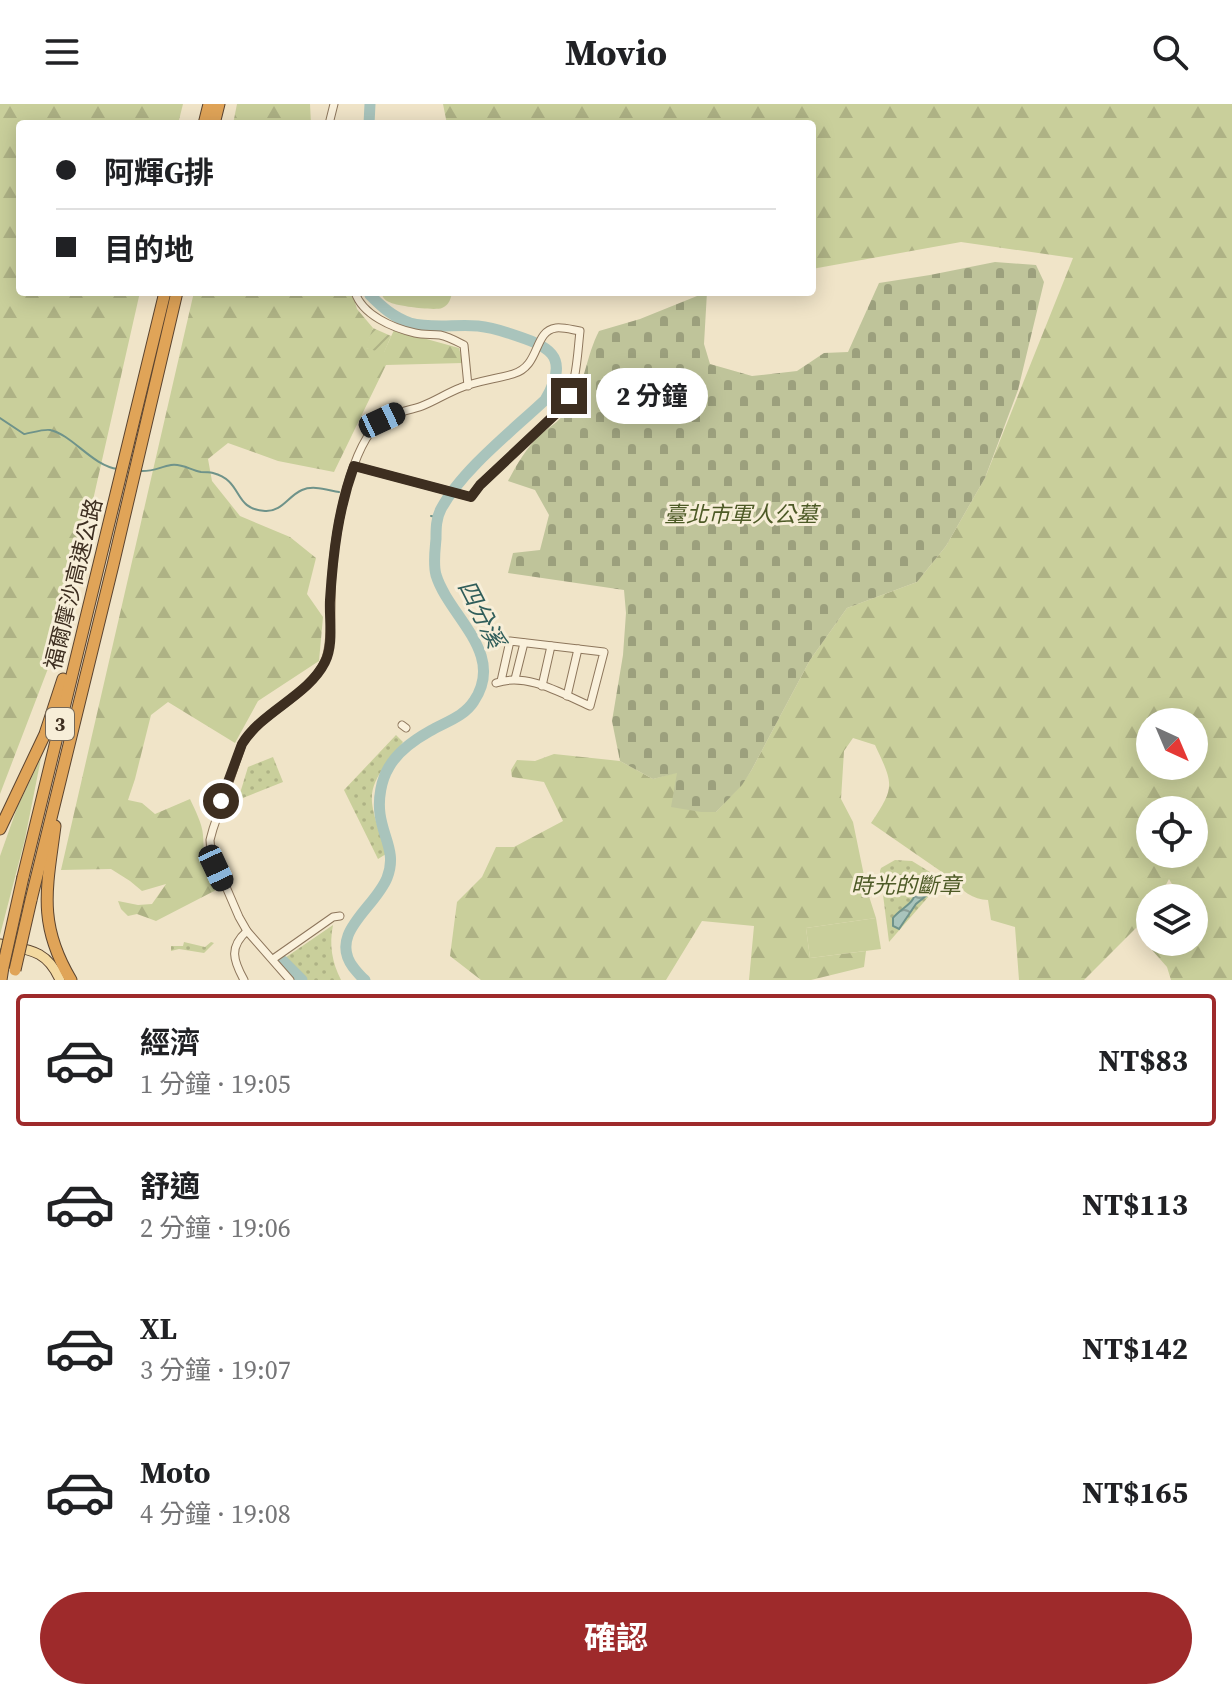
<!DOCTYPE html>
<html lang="zh-TW">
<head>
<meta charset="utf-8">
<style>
	:root { --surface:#fff; --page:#f6f6f6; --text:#202124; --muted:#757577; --line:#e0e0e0; --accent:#9e2a2b }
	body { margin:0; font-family:"Source Serif 4","Noto Sans TC",serif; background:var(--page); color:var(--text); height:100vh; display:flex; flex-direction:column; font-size:30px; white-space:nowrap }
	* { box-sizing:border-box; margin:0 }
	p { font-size:26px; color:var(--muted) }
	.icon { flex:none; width:44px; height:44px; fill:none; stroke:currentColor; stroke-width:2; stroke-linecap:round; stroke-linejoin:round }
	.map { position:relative; height:876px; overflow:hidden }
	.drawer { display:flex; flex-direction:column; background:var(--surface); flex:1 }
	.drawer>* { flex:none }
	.guide { position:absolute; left:16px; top:16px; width:800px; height:176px; border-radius:8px; box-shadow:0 4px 20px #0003; display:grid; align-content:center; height:176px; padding:0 40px; background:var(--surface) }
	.needle { width:52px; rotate:136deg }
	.tools { position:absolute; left:1136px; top:604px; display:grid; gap:16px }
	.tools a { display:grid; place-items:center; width:72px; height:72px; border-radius:50%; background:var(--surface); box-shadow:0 4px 20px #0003; font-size:40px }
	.end { position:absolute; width:36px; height:36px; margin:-18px; border:10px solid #3d2e20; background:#fff; box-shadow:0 0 0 4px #fff }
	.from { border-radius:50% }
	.bubble { position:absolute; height:56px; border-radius:28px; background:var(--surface); box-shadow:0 4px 20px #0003; font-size:26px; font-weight:700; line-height:56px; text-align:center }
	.car { position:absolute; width:24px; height:48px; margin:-24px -12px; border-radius:10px; box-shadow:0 0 6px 2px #0007; background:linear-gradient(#222 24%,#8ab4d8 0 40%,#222 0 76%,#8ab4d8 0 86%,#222 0) }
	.guide b { display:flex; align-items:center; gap:28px; height:76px; font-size:30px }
	.guide b+b { border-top:2px solid var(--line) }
	.guide i { width:20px; height:20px; background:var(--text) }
	ul { padding:14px 0 0; list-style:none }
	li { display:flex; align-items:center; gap:24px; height:132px; margin:0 16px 12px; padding:0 24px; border:4px solid transparent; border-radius:8px }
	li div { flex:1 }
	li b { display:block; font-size:30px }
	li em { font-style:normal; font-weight:700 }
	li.on { border-color:var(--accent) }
	li>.icon { width:72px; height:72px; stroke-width:1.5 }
	.primary-button { display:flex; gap:16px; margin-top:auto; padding:16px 40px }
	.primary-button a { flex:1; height:92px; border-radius:48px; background:var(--accent); color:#fff; font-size:32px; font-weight:700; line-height:92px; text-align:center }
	header { display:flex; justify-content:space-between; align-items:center; height:104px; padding:0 40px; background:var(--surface); font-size:36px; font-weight:700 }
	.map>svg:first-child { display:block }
	.grass { fill:#c9cf9b }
	.forest { fill:url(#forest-firs); fill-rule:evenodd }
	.cemetery { fill:url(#cemetery-stones) }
	.park { fill:url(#park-dots) }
	.garden { fill:url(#garden-furrows) }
	.water { fill:url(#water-waves); stroke:#6f938a; stroke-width:2 }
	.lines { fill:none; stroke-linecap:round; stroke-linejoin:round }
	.stream { stroke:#6f938a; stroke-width:2 }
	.river { stroke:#a9c4bc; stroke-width:11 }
	.minor-casing { stroke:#8d765c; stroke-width:9 }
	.major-casing { stroke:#5b4430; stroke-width:11 }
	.highway-casing { stroke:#5b4430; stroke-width:13 }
	.minor { stroke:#faf1dc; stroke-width:7 }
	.major { stroke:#f3d9a0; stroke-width:9 }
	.highway { stroke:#e0a458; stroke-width:11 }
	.highway-bridge-casing { stroke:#5b4430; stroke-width:13; stroke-linecap:butt }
	.highway-bridge { stroke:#e0a458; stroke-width:11 }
	.route { stroke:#3d2e20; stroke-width:10 }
	.labels { text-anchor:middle; stroke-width:6; stroke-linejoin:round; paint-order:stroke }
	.shield { fill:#f7eed8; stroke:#756857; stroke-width:2 }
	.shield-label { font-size:20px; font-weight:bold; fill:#3d2e20 }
	.park-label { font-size:22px; font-style:italic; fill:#4d5a26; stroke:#f7eed8 }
	.street-label { font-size:22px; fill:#3d2e20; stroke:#f7eed8 }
	.water-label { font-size:24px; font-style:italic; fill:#2f5d5a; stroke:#f7eed8 }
</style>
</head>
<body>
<header><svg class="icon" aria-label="menu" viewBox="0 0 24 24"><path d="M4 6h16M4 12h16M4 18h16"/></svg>Movio<svg class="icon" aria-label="search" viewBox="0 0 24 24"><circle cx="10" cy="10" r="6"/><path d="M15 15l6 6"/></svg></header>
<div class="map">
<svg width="1232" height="876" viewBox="0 0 1232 876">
	<defs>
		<pattern id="forest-firs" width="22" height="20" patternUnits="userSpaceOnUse" patternTransform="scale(2)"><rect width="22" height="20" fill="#c9cf9b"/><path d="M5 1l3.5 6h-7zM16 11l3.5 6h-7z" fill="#aeb285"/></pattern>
		<pattern id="cemetery-stones" width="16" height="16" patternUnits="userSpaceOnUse" patternTransform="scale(2)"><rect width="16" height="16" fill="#bfc49a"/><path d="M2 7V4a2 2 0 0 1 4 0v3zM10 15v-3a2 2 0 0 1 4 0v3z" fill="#9ca07d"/></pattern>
		<pattern id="park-dots" width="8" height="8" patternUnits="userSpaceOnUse" patternTransform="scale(2)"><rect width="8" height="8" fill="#c9cf9b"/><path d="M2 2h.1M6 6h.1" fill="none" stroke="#aeb285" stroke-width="1.8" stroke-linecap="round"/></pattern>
		<pattern id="garden-furrows" width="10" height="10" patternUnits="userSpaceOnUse" patternTransform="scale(2)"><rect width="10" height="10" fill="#c9cf9b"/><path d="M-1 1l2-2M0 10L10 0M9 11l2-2" fill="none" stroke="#aeb285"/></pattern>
		<pattern id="water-waves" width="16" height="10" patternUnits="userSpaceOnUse" patternTransform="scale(2)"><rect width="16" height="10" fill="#a9c4bc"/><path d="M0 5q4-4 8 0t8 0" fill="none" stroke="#8ba098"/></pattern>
	</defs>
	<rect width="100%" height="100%" fill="#f0e4c8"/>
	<g class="grass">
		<path d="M381,188H452C451,195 449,201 442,204C435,207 396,202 389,198C383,195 383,193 381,188Z"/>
		<polygon points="41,654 25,735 0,831 0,752 17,704"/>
		<polygon points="876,814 881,845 810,854 806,824"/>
	</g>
	<g class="forest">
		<polygon points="0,0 183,0 178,20 20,20 20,188 140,188 65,520 0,690"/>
		<polygon points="237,0 310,0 311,20 233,20"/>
		<path d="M443,0H1232V876H1171L1167,863L1152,846L1159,838H1175L1180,842L1194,838V836L1201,833L1194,828V794H1174L1176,787L1169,775L1159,794H1150V806L1141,819L1084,876H1019L1015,823L991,816L988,796C973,796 961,786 952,775L871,719C896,682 893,680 875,641L853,634L844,647L841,695L853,718L867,786L876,814L806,824L810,854L866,847L864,863L811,876H749L754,822L702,817L666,876H481L450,852L457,798L482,773L496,743H514L563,717L544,678L512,673L511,666L517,656L535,657L554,650L620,657L653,675L678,668L716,708L741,681L751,667L810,556L847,504L917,478L946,442L985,374L1073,154L961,138L812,165V20H447ZM1150,618H1194V662H1150ZM1150,706H1194V750H1150Z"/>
		<path d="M194,188H352L357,205L373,224L366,244L384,248L394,226L459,244L463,259L386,261L334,368L278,357L228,339L208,355L212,377L240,412L290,433L316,454L307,490L323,513L319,557L258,597L235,639L168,598L151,611L135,675L128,696L142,699L155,710L190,695C195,706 202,719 203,731C205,757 200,762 218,785L156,817L137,810L128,812L121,805L118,797L138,801L152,800L166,780L142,787L130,777L111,765L61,766Z"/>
	</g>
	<path class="cemetery" d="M995,158L1036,161L1044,178L1018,286L985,374L946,442L917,478L847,504L810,556L751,667L742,681L716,708H701L671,703L677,669L653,675L620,657L612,617L623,551L626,509L624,486L508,469L513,449L540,446L549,411L535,386L508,377C517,360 527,343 541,330C551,322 562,315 569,304C585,281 586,252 599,227L640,215L707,188L704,240L710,260L752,272L797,267L824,249L848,248L879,179L930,171Z"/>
	<g class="park">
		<path d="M396,631L403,638C361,690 368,689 386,750L378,755L344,686Z"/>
		<polygon points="273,653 283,678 238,696 248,663"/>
		<polygon points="895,756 912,757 943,776 889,838 880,767 881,764"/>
		<path d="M333,821C329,841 332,858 341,876H294L279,858Z"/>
		<polygon points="184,838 205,843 211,838 214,839 204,849 179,845 171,847 171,842 183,842"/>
	</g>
	<polygon class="garden" points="373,224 391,232 384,249 365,244"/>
	<path class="water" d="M922,775H928L932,787L916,800L899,825L893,822V814C899,806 909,802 913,795C917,789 917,782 922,775Z"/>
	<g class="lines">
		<g class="stream">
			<path d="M0,314L24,330C31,329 43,325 50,326C73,331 92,362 118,365"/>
			<path d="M140,367C152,368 160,363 171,361C182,359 190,366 201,368C205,368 209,368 213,369C244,377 232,405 265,407C282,408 288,392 302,386C313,381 327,386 339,388"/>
			<polyline points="431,412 437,413"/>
		</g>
		<g class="river">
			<polyline points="369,20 370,0"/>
			<polyline points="283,857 302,876"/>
			<path d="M365,876C360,872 357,868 353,863C328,829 375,804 387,774C397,749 383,734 380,710C378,695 381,676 389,663C398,647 414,636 430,627C445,618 464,613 474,597C506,549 449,513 436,471C433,460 435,446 436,435C436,425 436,414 441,405C462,366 512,327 545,296C572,250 548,242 508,229C499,226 488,223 478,222C456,220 432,225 410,219C393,213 382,203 370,191L369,188"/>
		</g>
		<defs>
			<g id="minor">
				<polyline points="329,20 334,0"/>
				<path d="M355,188C362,211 393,224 415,229C423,231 432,230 440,231C449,233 456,237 464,241L468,282"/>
				<polyline points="515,575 524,539"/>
				<path d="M496,579C527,568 562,590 590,602L604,548L510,537L501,577"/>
				<polyline points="542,582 551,542"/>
				<polyline points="567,592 578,545"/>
				<polyline points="402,621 406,624"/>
				<polyline points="273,855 333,813 340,812"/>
				<path d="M244,876C233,856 229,843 247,827"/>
				<path d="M290,876L247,827L239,813L211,748L210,736L213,725L242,640C262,607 312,591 326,554C333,535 330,492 332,470C335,431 349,341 382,316C393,308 409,307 422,302C435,297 447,289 460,284C477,277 496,275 513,270C541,262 533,227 556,224C563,223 573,226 580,227C577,254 577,280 563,303L480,381L471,393L354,362"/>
			</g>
			<path id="major" d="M0,840C30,846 47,846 60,876"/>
			<g id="highway">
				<polyline points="204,20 209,0"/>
				<polyline points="214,20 219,0"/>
				<path d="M55,722C47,784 37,819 71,876"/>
				<polyline points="0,725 45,630 63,575"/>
				<polyline points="23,773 165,188"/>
				<polyline points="31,796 113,461 177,188"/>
				<polyline points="1,876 3,863"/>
			</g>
		</defs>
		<use href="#minor" class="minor-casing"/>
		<use href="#major" class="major-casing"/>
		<use href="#highway" class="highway-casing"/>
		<use href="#minor" class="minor"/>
		<use href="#major" class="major"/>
		<use href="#highway" class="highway"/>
		<defs>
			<g id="highway-bridge">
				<polyline points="3,863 23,773"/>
				<polyline points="15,866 31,796"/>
			</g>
		</defs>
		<use href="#highway-bridge" class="highway-bridge-casing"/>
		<use href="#highway-bridge" class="highway-bridge"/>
	</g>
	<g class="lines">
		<path class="route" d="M221,697L242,640C262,607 308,592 325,558C334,540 329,516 330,496C333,450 338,406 354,362L471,393L480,381L563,303L569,292"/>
	</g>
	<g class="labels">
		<rect class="shield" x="46" y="604" width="28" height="32" rx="6"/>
		<g class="shield-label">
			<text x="60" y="627">3</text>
		</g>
		<g class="park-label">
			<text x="741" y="418">臺北市軍人公墓</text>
			<text x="906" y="789">時光的斷章</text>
		</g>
		<g class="street-label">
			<text transform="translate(73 480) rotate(-76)" y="8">福爾摩沙高速公路</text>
		</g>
		<g class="water-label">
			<text transform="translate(481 510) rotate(63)" y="8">四分溪</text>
		</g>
	</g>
</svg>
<div class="tools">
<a><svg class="needle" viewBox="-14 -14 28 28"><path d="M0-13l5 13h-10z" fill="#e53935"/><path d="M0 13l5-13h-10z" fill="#757577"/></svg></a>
<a><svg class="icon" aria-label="locate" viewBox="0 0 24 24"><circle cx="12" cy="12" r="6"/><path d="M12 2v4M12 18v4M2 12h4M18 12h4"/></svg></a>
<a><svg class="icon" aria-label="layers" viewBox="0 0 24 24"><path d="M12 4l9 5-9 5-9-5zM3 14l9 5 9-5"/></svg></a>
</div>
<i class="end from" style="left:221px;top:697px"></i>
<i class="end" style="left:569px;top:292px"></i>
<div class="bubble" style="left:596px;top:264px;width:112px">2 分鐘</div>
<i class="car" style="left:382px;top:316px;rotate:65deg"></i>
<i class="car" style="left:216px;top:764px;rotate:155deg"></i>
<div class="guide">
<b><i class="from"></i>阿輝G排</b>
<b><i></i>目的地</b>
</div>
</div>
<section class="drawer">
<ul>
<li class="on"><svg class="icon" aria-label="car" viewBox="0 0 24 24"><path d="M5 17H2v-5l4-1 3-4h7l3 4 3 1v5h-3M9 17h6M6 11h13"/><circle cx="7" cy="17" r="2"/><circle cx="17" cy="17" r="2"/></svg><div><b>經濟</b><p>1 分鐘 · 19:05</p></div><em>NT$83</em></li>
<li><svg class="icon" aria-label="car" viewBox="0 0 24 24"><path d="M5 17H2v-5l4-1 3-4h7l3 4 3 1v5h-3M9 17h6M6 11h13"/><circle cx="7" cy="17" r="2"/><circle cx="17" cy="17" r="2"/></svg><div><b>舒適</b><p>2 分鐘 · 19:06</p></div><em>NT$113</em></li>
<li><svg class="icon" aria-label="car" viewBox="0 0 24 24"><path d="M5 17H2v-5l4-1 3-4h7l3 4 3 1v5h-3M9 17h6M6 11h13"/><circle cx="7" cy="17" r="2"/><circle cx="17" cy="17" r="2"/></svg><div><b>XL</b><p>3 分鐘 · 19:07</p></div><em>NT$142</em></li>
<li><svg class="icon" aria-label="car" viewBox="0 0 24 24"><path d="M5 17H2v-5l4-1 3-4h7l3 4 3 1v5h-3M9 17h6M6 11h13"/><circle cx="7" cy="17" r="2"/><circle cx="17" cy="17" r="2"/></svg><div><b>Moto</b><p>4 分鐘 · 19:08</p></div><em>NT$165</em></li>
</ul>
<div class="primary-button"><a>確認</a></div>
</section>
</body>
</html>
